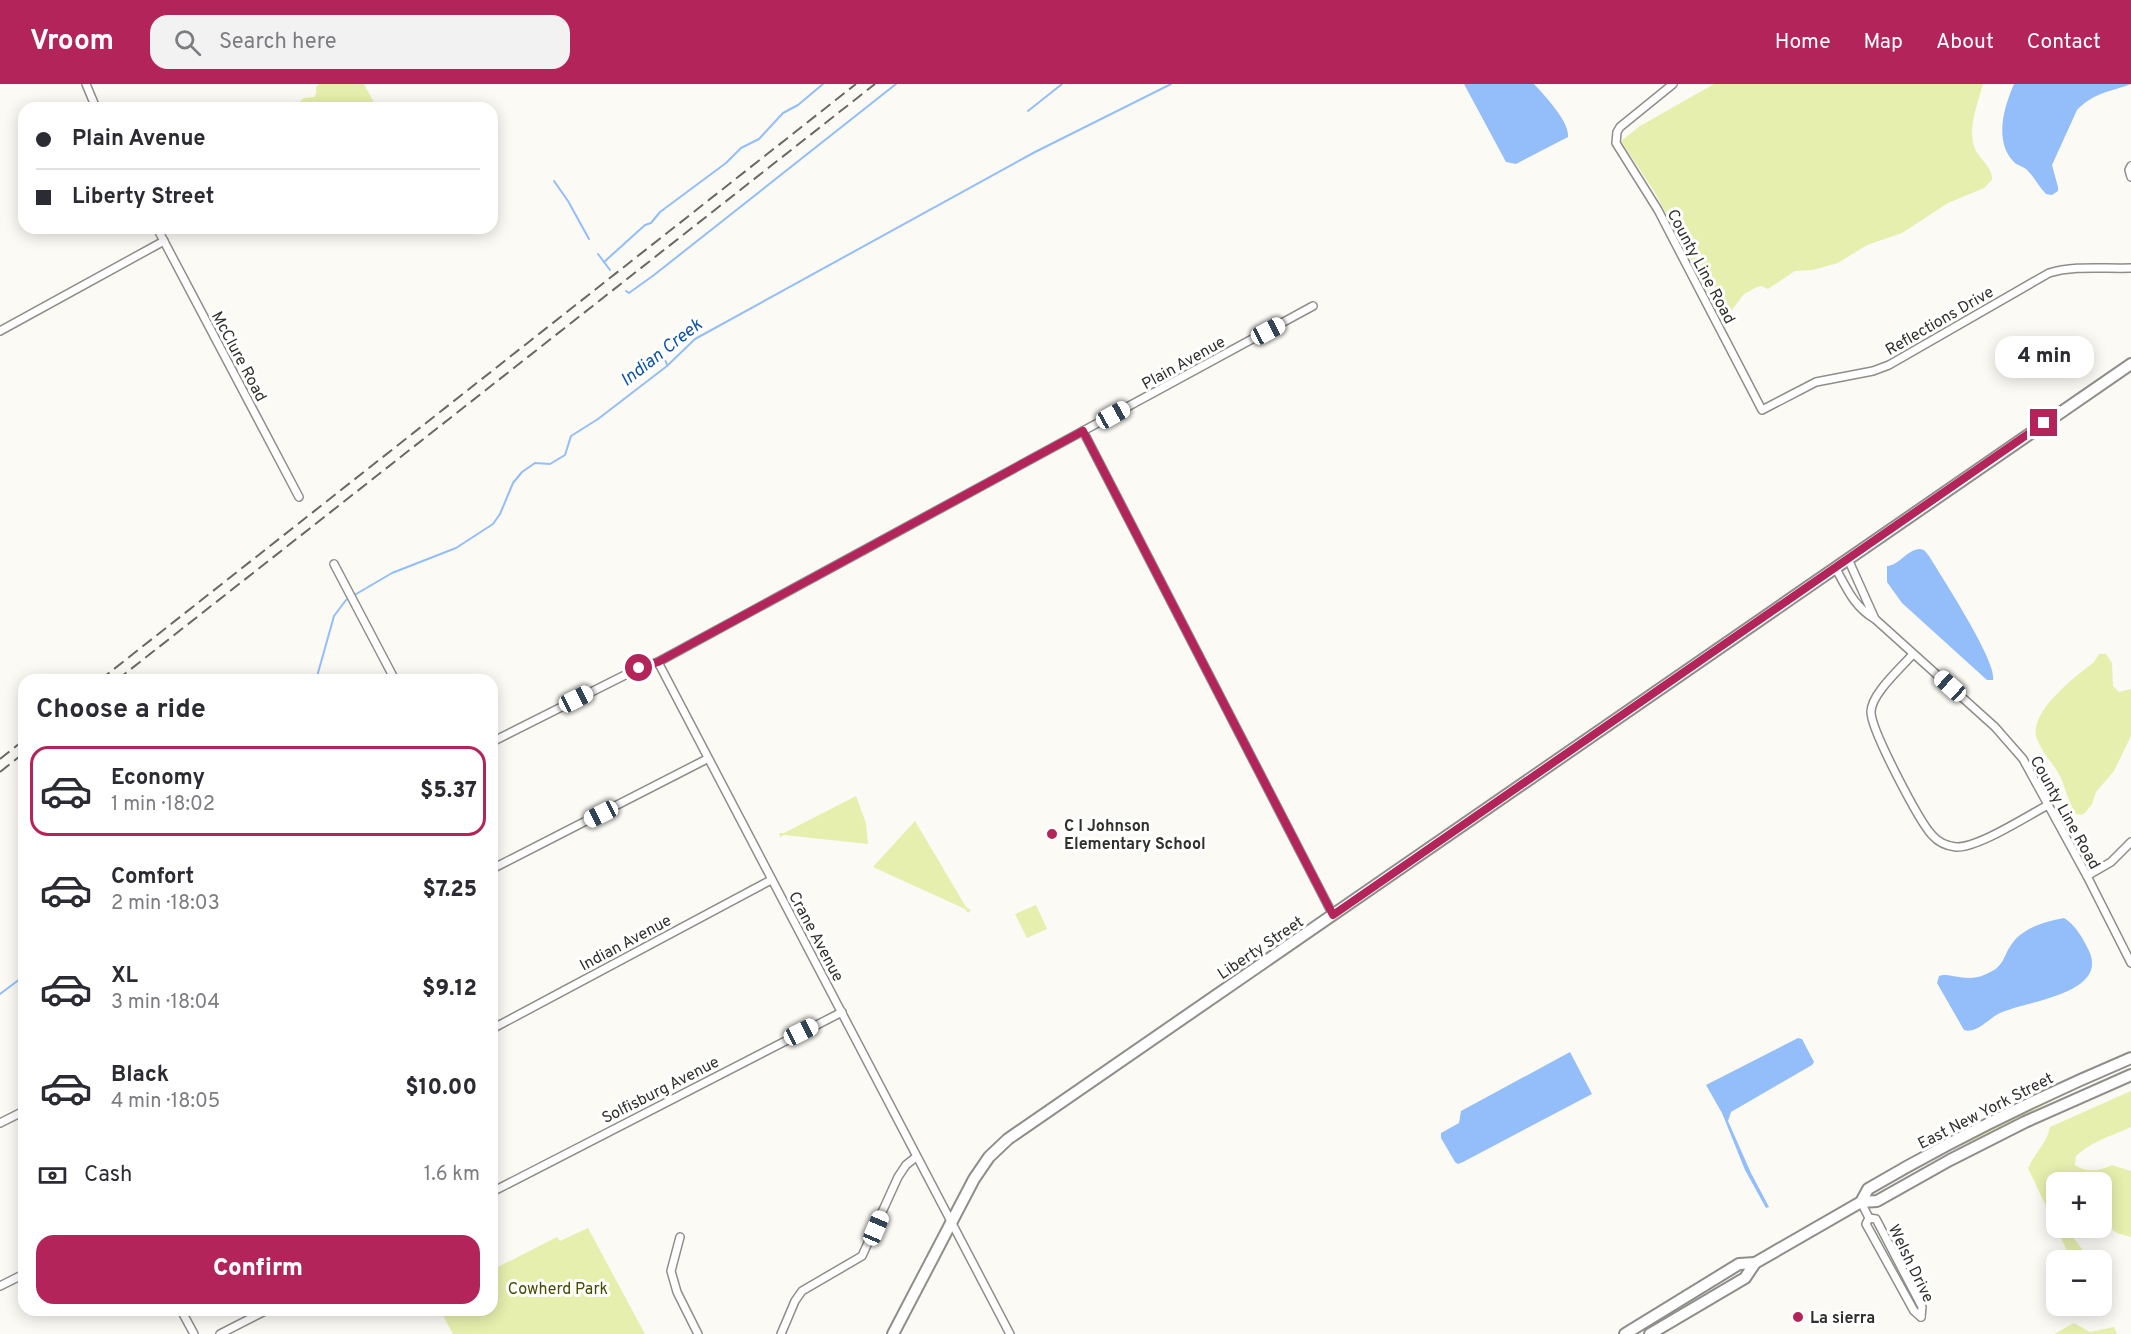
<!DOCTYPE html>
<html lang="en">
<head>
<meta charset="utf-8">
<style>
	:root { --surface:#fff; --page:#f2f2f3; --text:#2b2b33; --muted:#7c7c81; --line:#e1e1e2; --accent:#b3255a }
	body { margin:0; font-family:Overpass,sans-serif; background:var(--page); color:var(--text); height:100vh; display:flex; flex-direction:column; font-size:22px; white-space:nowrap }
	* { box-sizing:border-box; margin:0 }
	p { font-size:20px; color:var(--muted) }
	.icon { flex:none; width:33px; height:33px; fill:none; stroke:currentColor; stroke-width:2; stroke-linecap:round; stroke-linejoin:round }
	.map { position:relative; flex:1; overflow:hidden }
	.side { position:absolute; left:18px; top:590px; width:480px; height:642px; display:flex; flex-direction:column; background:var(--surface); border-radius:18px; box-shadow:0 3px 15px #0003 }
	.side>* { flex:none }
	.banner { position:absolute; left:18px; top:18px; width:480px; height:132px; border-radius:18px; box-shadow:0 3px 15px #0003; display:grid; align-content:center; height:132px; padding:0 18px; background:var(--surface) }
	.fabs { position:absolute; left:2046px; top:1088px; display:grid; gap:12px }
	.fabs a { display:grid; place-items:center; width:66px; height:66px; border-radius:12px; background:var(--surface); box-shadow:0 3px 15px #0003; font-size:30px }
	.end { position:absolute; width:27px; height:27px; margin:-14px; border:8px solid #b3255a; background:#fff; box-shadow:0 0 0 3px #fff }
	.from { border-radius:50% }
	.bubble { position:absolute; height:42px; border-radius:18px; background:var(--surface); box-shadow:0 3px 15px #0003; font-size:20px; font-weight:800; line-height:42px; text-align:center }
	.car { position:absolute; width:18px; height:36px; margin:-18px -9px; border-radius:8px; box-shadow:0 0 4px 2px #0007; background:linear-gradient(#fff 24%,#345 0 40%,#fff 0 76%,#345 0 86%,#fff 0) }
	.banner b { display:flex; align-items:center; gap:21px; height:57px; font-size:22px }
	.banner b+b { border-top:2px solid var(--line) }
	.banner i { width:15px; height:15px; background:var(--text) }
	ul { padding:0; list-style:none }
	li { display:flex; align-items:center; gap:18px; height:90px; margin:0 12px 9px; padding:0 6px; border:3px solid transparent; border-radius:18px }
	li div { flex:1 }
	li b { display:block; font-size:22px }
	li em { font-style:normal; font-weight:800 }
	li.current { border-color:var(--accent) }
	li>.icon { width:54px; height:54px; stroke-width:1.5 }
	h2 { padding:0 18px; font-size:27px; line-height:72px }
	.pay { display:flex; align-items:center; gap:15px; height:66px; padding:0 18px; font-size:22px }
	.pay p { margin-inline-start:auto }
	.cta { display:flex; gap:12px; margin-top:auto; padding:12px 18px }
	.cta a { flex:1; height:69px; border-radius:18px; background:var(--accent); color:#fff; font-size:24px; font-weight:800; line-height:69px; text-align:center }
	header { display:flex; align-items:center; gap:36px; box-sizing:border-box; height:84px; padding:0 30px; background:var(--accent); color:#fff }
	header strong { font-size:28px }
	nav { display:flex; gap:33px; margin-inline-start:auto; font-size:21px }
	.search { width:420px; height:54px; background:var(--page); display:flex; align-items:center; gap:15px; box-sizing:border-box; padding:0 21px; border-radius:18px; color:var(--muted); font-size:22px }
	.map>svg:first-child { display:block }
	.green { fill:#e7efae }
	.water { fill:#94bef9 }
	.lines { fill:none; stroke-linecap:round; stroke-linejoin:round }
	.stream { stroke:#94bef9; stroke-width:2 }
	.street-casing { stroke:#908e8a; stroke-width:10 }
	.secondary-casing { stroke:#908e8a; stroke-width:14 }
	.primary-casing { stroke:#908e8a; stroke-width:14 }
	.street { stroke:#fff; stroke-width:7 }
	.secondary { stroke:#fff; stroke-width:10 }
	.primary { stroke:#fff; stroke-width:10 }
	.rail { stroke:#696866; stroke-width:2; stroke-dasharray:12 6; stroke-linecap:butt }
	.route { stroke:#b3255a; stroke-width:8 }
	.poi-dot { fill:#b3255a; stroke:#fff; stroke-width:2 }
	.labels { text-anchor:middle; stroke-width:6; stroke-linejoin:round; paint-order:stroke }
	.street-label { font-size:16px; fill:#30302e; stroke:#fff }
	.poi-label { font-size:16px; font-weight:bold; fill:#30302e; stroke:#fff; text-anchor:start }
	.park-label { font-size:16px; fill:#474c00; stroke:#fff }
	.water-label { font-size:18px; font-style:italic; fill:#0d54a8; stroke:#fff }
</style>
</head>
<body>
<header>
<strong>Vroom</strong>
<div class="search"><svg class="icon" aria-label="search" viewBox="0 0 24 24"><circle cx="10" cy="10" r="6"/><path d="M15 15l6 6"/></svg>Search here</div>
<nav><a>Home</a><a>Map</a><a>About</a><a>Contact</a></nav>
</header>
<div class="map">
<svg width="2131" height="1250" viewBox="0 0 2131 1250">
	<rect width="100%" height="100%" fill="#fbfaf5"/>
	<g class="green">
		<polygon points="319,0 364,0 377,24 298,24 297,20 304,14 314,13 316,10 316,3"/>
		<path d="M1714,0H1983C1978,19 1968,42 1974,62C1978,75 1993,82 1992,96L1984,104L1948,119L1902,149L1867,161L1838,179L1813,186L1795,187L1768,205L1762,202L1757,203L1744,210L1732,226L1721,231L1654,107L1621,57L1640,42Z"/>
		<path d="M2099,570H2106L2112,579L2113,602L2119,608L2131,605V652L2114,687L2096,708L2092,720L2085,729L2081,731L2076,730C2068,718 2066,705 2060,692C2053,679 2040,666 2036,652C2031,626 2076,592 2094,578Z"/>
		<polygon points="856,712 866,739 868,760 784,751 780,753 779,749 784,749"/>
		<polygon points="915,737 966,823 971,826 968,829 965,825 873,783"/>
		<polygon points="1036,821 1047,845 1027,854 1015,830"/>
		<polygon points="2073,1005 2073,1006 1944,1074 1943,1073 1994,1043"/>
		<path d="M2131,1007V1043C2110,1053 2094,1056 2076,1072L2075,1081C2086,1089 2100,1087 2112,1081L2131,1087V1153L2117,1149L2102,1139V1098H2056V1143H2074L2073,1153L2084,1168L2083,1176L2074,1175L2068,1169L2028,1084C2035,1069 2047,1059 2050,1043Z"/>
		<polygon points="588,1144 645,1250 453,1250 440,1226 492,1226 492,1186 557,1153 560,1157"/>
		<polygon points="2074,1239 2090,1248 2114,1243 2117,1250 2054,1250"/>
	</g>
	<g class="water">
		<path d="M1464,0H1534C1544,11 1570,38 1568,53L1516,80L1506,78Z"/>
		<path d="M2014,0H2131C2110,8 2095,8 2077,26L2052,81L2058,103V107L2052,111L2046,110C2039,103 2035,94 2028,87C2024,82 2017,82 2013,77C1994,56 2004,23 2014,0Z"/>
		<path d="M1920,465L1924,466L1929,472C1941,492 1998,579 1993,596H1987L1902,519L1887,498V482C1900,481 1906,466 1920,465Z"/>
		<path d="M2064,834C2075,840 2084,856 2089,867C2109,910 2025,917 2000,929C1989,934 1977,950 1964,946L1937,899L1939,892C1949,888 1966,899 1984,891C2007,882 2001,873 2014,857C2025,843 2048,837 2064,834Z"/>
		<polygon points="1798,954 1802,955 1814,978 1812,981 1731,1028 1728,1037 1751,1089 1769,1123 1766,1124 1745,1086 1722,1029 1706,1001"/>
		<polygon points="1570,968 1592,1010 1463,1078 1458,1080 1455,1078 1441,1054 1441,1049 1459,1039 1461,1027"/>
	</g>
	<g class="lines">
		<g class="stream">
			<polyline points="1028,27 1062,0"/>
			<polyline points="554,97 568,117 589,155"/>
			<polyline points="598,170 610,186"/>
			<polyline points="604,178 645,141 651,139 660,128 726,79 741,64 759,55 783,29 798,21 823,0"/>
			<polyline points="626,207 629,209 654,191 896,0"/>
			<polyline points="664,273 667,281"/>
			<polyline points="316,596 334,532 346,516 392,489 456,464 493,440 500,430 513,399 522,388 535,379 550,380 565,371 571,352 598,335 667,282 695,255 1035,68 1171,0"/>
			<polyline points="0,910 24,892"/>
		</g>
		<defs>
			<g id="street">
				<polyline points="86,0 96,24"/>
				<path d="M1673,0L1620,43L1617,48L1616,59L1658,126L1762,326L1816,298L1873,287L1889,281L2049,189C2074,181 2105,185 2131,184"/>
				<polyline points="2131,82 2129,86 2131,93"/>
				<polyline points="157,144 299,413"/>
				<polyline points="0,247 164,157"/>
				<polyline points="1083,347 1333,831"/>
				<polyline points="334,480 395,596"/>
				<path d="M1835,483C1846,503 1854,523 1875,535L1848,475"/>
				<polyline points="1875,535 1995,643 2023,675 2087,792 2131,879"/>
				<path d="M1913,570C1901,584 1871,610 1871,628C1871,646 1919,737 1932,751C1938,758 1947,762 1956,763C1978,764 2027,732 2048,721"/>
				<polyline points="658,578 1010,1250"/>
				<polyline points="492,658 639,584 658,578 1313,222"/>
				<polyline points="492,785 707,675"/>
				<polyline points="2087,792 2111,778 2131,758"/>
				<polyline points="492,945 771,796"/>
				<polyline points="0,1039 24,1027"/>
				<polyline points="492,1108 842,928"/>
				<polyline points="1861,1118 1869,1134 1866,1140 1914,1227 1921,1233"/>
				<polyline points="1869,1134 1876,1135 1922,1223 1921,1233"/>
				<polyline points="680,1153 671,1187 677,1208 698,1250"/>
				<polyline points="0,1202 24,1190"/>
				<polyline points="181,1226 194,1250"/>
				<polyline points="220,1250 267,1226"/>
				<polyline points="781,1250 795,1217 802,1207 862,1172 898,1093 906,1081 916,1073"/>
			</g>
			<polyline id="secondary" points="893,1250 974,1095 989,1073 1008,1055 2131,280"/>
			<g id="primary">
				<path d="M1861,1118L1868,1105C1953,1055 2041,1012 2131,974"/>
				<polyline points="1625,1250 1739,1180 1755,1179"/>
				<polyline points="1650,1250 1745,1194 1755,1179 1861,1118 1877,1117 1950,1076 2025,1038 2131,991"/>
			</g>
		</defs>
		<use href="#street" class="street-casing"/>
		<use href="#secondary" class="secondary-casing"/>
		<use href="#primary" class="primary-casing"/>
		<use href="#street" class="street"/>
		<use href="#secondary" class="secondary"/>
		<use href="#primary" class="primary"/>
		<g class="rail">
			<polyline points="100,596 856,0"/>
			<polyline points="117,596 875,0"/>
			<polyline points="0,675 24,656"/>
			<polyline points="0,688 24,669"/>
		</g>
	</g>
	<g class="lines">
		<polyline class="route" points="639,584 658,578 1083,347 1333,831 2044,339"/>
	</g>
	<g class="poi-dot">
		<circle cx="1052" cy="750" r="6"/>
		<circle cx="1798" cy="1233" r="6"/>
	</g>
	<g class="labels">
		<g class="street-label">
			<text transform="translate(1702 182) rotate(62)" y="6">County Line Road</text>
			<text transform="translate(1939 236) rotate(-30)" y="6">Reflections Drive</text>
			<text transform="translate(240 272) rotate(62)" y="6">McClure Road</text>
			<text transform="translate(1183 278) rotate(-29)" y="6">Plain Avenue</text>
			<text transform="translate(2066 728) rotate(61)" y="6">County Line Road</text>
			<text transform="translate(817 852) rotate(62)" y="6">Crane Avenue</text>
			<text transform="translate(625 858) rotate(-28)" y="6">Indian Avenue</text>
			<text transform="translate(1260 863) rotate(-34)" y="6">Liberty Street</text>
			<text transform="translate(660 1005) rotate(-27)" y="6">Solfisburg Avenue</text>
			<text transform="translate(1985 1026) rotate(-27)" y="6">East New York Street</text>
			<text transform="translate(1912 1179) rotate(64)" y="6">Welsh Drive</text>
		</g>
		<g class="poi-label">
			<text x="1064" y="747">C I Johnson<tspan x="1064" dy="18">Elementary School</tspan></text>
			<text x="1810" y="1239">La sierra</text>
		</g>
		<g class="park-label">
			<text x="558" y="1210">Cowherd Park</text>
		</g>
		<g class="water-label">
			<text transform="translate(661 268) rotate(-38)" y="6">Indian Creek</text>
		</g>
	</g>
</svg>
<div class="fabs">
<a>+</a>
<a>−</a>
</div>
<i class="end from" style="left:639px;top:584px"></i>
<i class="end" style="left:2044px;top:339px"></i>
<div class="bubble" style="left:1995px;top:252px;width:99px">4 min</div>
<i class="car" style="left:1268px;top:247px;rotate:62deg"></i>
<i class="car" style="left:1113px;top:331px;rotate:61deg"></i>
<i class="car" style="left:1950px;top:602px;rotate:312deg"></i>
<i class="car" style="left:576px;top:615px;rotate:63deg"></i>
<i class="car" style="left:601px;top:730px;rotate:243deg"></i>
<i class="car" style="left:801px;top:948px;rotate:63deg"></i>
<i class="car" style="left:876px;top:1144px;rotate:23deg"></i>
<div class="banner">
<b><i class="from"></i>Plain Avenue</b>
<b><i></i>Liberty Street</b>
</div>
<section class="side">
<h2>Choose a ride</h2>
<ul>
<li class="current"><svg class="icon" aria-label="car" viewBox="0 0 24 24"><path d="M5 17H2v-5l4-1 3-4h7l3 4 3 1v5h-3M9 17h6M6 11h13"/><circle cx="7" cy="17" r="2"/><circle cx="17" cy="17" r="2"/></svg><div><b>Economy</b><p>1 min · 18:02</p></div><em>$5.37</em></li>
<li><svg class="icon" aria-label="car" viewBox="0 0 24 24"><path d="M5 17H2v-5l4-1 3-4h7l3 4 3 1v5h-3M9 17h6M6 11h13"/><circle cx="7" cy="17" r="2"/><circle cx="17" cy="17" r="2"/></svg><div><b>Comfort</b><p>2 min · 18:03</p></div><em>$7.25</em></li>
<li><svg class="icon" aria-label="car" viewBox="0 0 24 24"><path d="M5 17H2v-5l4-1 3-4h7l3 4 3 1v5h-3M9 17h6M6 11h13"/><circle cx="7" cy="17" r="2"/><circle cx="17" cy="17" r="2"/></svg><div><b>XL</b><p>3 min · 18:04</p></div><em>$9.12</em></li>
<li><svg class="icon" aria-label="car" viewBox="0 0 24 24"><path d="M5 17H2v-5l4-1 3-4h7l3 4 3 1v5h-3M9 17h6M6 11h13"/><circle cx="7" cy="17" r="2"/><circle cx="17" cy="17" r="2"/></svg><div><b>Black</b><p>4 min · 18:05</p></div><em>$10.00</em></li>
</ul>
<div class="pay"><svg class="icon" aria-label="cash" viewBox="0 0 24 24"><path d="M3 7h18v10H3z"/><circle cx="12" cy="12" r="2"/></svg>Cash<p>1.6 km</p></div>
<div class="cta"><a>Confirm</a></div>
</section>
</div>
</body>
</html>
